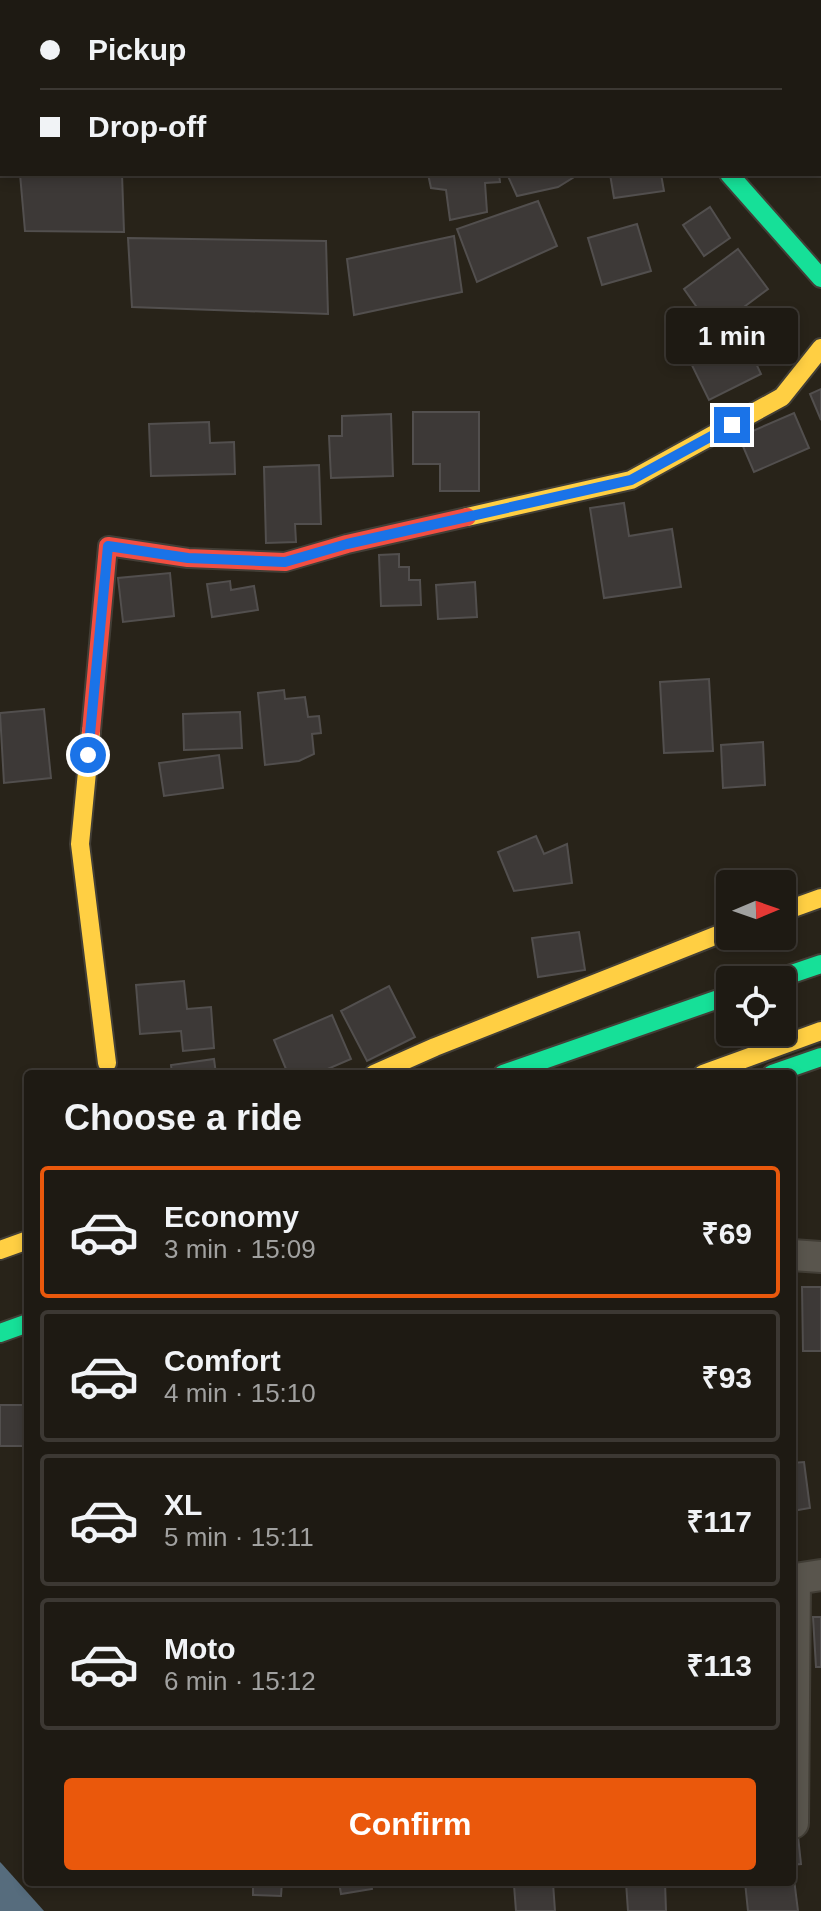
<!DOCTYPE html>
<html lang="en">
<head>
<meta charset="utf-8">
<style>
	:root { --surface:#1e1a13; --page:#2b2721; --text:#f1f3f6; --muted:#a1a1a0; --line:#3c3833; --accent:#ea580c }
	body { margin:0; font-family:Helvetica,sans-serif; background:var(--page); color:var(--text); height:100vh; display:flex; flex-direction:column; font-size:30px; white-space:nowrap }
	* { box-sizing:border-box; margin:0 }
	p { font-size:26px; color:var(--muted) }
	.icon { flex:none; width:44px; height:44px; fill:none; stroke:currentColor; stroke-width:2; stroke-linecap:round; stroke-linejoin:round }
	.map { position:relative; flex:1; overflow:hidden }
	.panel { position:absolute; left:24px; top:1070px; width:772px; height:816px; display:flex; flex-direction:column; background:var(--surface); border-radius:8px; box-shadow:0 4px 12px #0003,0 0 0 2px var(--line) }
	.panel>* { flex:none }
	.banner { position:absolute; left:0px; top:0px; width:822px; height:176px; box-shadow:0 4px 12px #0003,0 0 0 2px var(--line); display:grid; align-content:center; height:176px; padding:0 40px; background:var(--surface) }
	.needle { width:52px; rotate:88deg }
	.fabs { position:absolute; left:716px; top:870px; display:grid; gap:16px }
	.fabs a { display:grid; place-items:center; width:80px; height:80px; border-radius:8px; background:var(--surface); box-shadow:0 4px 12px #0003,0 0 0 2px var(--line); font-size:40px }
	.end { position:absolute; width:36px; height:36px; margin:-18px; border:10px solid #1a73e8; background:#fff; box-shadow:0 0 0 4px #fff }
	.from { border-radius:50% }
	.bubble { position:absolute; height:56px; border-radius:8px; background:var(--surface); box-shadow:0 4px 12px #0003,0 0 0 2px var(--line); font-size:26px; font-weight:600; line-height:56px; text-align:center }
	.banner b { display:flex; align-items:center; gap:28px; height:76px; font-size:30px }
	.banner b+b { border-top:2px solid var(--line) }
	.banner i { width:20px; height:20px; background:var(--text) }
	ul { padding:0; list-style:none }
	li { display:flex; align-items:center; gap:24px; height:132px; margin:0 16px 12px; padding:0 24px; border:4px solid var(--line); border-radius:8px }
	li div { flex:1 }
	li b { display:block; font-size:30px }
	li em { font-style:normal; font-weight:600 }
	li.selected { border-color:var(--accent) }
	li>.icon { width:72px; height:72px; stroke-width:1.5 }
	h2 { padding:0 40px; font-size:36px; line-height:96px }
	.primary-button { display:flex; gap:16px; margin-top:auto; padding:16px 40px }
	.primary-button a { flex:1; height:92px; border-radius:8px; background:var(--accent); color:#fff; font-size:32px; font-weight:600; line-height:92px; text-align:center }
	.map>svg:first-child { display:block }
	.water { fill:#566c7d }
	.building { fill:#3d3937; stroke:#524f4e; stroke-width:2 }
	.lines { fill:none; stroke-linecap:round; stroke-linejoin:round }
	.street-casing { stroke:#423e36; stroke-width:34 }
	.fast-casing { stroke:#423e36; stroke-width:22 }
	.slow-casing { stroke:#423e36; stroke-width:22 }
	.jam-casing { stroke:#423e36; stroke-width:22 }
	.street { stroke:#59554d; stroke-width:30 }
	.fast { stroke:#16e098; stroke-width:18 }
	.slow { stroke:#ffcf43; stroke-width:18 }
	.jam { stroke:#f24e42; stroke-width:18 }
	.route { stroke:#1a73e8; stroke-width:10 }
</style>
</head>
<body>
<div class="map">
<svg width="821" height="1911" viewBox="0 0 821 1911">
	<rect width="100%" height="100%" fill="#282319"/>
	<polygon class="water" points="0,1862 2,1864 44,1911 0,1911"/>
	<g class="building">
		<polygon points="33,0 132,0 32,2"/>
		<polygon points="20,174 122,174 124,232 25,231"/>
		<polygon points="428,174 499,174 500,182 485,183 487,212 450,220 446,190 431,188"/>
		<polygon points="507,174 579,174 558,187 517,196"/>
		<polygon points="610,174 661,174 664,191 614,198"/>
		<polygon points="538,201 557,246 477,282 457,229"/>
		<polygon points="710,207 730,238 704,256 683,225"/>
		<polygon points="637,224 651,271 602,285 588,238"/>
		<polygon points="454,236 462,292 354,315 347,259"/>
		<polygon points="128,238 326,241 328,314 132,307"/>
		<polygon points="738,249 768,289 713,330 684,289"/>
		<polygon points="738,325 761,374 709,400 685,351"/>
		<polygon points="821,389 821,420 810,394"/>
		<polygon points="413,412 479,412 479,491 440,491 440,464 413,464"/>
		<polygon points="794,413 809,448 754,472 739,437"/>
		<polygon points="391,414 393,476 331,478 329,436 342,436 342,416"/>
		<polygon points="209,422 210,443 234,442 235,474 151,476 149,424"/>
		<polygon points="319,465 321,524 295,524 296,542 266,543 264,467"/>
		<polygon points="624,503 629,536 672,529 681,587 604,598 590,508"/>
		<polygon points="399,554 399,567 409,567 409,580 420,580 421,605 381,606 379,555"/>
		<polygon points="170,573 174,616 123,622 118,578"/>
		<polygon points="230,581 231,590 254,586 258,610 212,617 207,584"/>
		<polygon points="475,582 477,617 438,619 436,585"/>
		<polygon points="709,679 713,751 664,753 660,682"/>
		<polygon points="284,690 285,699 305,697 308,717 319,716 321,733 312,734 314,754 299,761 265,765 258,693"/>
		<polygon points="44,709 51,778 4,783 0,713"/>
		<polygon points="240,712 242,748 184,750 183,714"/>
		<polygon points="763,742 765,785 723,788 721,745"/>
		<polygon points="219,755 223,788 164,796 159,763"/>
		<polygon points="536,836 544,854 567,844 572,883 514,891 498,852"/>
		<polygon points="579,932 585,970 538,977 532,938"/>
		<polygon points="184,981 187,1009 211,1007 214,1048 183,1051 181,1031 140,1034 136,985"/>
		<polygon points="389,986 415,1037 367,1061 341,1011"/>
		<polygon points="332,1015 351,1059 316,1074 288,1074 274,1040"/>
		<polygon points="214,1059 216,1074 172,1074 171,1065"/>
		<polygon points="802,1287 821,1287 821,1351 803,1351"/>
		<rect x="0" y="1405" width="28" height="41"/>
		<polygon points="804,1462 810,1508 792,1511 792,1463"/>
		<polygon points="813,1617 821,1617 821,1667 816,1667"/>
		<polygon points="798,1836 801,1864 792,1865 792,1837"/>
		<polygon points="793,1871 798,1911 748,1911 745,1882 792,1882"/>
		<polygon points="253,1882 282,1882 281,1896 253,1895"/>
		<polygon points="339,1882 371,1882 372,1889 341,1894"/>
		<polygon points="626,1882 665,1882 666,1911 628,1911"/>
		<polygon points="553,1883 555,1911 516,1911 514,1885"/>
	</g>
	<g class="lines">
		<defs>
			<g id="street">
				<polyline points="792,1255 821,1257"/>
				<polyline points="793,1823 795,1579 821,1575"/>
			</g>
			<g id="fast">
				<polyline points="729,174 821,278"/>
				<polyline points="774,980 821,964"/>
				<polyline points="503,1074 730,995"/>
				<polyline points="772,1074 821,1057"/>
				<polyline points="0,1333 28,1323"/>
			</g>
			<g id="slow">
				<polyline points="574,0 575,2"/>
				<polyline points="467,517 631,480 782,397 821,348"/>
				<polyline points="91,731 80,844 107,1063"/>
				<polyline points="782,912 821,898"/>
				<polyline points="374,1074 435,1047 730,930"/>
				<polyline points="703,1074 821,1031"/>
				<polyline points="0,1250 28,1240"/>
			</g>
			<polyline id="jam" points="91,731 108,546 188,558 285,562 347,544 467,517"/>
		</defs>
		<use href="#street" class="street-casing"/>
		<use href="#fast" class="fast-casing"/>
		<use href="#slow" class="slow-casing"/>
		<use href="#jam" class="jam-casing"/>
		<use href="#street" class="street"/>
		<use href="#fast" class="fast"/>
		<use href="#slow" class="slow"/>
		<use href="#jam" class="jam"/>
	</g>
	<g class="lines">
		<polyline class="route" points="88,755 108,546 188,558 285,562 347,544 631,480 732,425"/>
	</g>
</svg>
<div class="fabs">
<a><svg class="needle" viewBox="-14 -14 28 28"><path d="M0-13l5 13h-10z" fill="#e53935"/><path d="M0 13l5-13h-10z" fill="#a1a1a0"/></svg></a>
<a><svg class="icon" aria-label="locate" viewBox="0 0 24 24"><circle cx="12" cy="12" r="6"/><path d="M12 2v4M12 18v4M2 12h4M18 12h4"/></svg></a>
</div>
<i class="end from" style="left:88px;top:755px"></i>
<i class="end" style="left:732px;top:425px"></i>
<div class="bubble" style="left:666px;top:308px;width:132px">1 min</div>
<div class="banner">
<b><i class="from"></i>Pickup</b>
<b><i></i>Drop-off</b>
</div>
<section class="panel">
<h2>Choose a ride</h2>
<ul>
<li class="selected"><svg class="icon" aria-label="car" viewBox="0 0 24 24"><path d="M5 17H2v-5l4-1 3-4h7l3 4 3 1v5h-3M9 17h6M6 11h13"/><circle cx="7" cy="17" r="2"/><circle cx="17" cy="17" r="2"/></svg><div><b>Economy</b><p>3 min · 15:09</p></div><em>₹69</em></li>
<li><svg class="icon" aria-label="car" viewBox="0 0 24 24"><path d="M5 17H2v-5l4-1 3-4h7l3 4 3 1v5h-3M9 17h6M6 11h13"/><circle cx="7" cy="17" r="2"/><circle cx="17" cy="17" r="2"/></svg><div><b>Comfort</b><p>4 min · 15:10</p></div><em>₹93</em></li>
<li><svg class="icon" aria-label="car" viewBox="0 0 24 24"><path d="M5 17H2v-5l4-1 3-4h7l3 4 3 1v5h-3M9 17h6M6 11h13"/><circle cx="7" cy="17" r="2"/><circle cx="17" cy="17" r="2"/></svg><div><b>XL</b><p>5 min · 15:11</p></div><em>₹117</em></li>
<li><svg class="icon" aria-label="car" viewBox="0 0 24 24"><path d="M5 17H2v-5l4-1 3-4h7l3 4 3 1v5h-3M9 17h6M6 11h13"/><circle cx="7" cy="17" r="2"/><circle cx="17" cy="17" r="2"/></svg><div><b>Moto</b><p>6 min · 15:12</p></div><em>₹113</em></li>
</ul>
<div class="primary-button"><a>Confirm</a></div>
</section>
</div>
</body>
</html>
